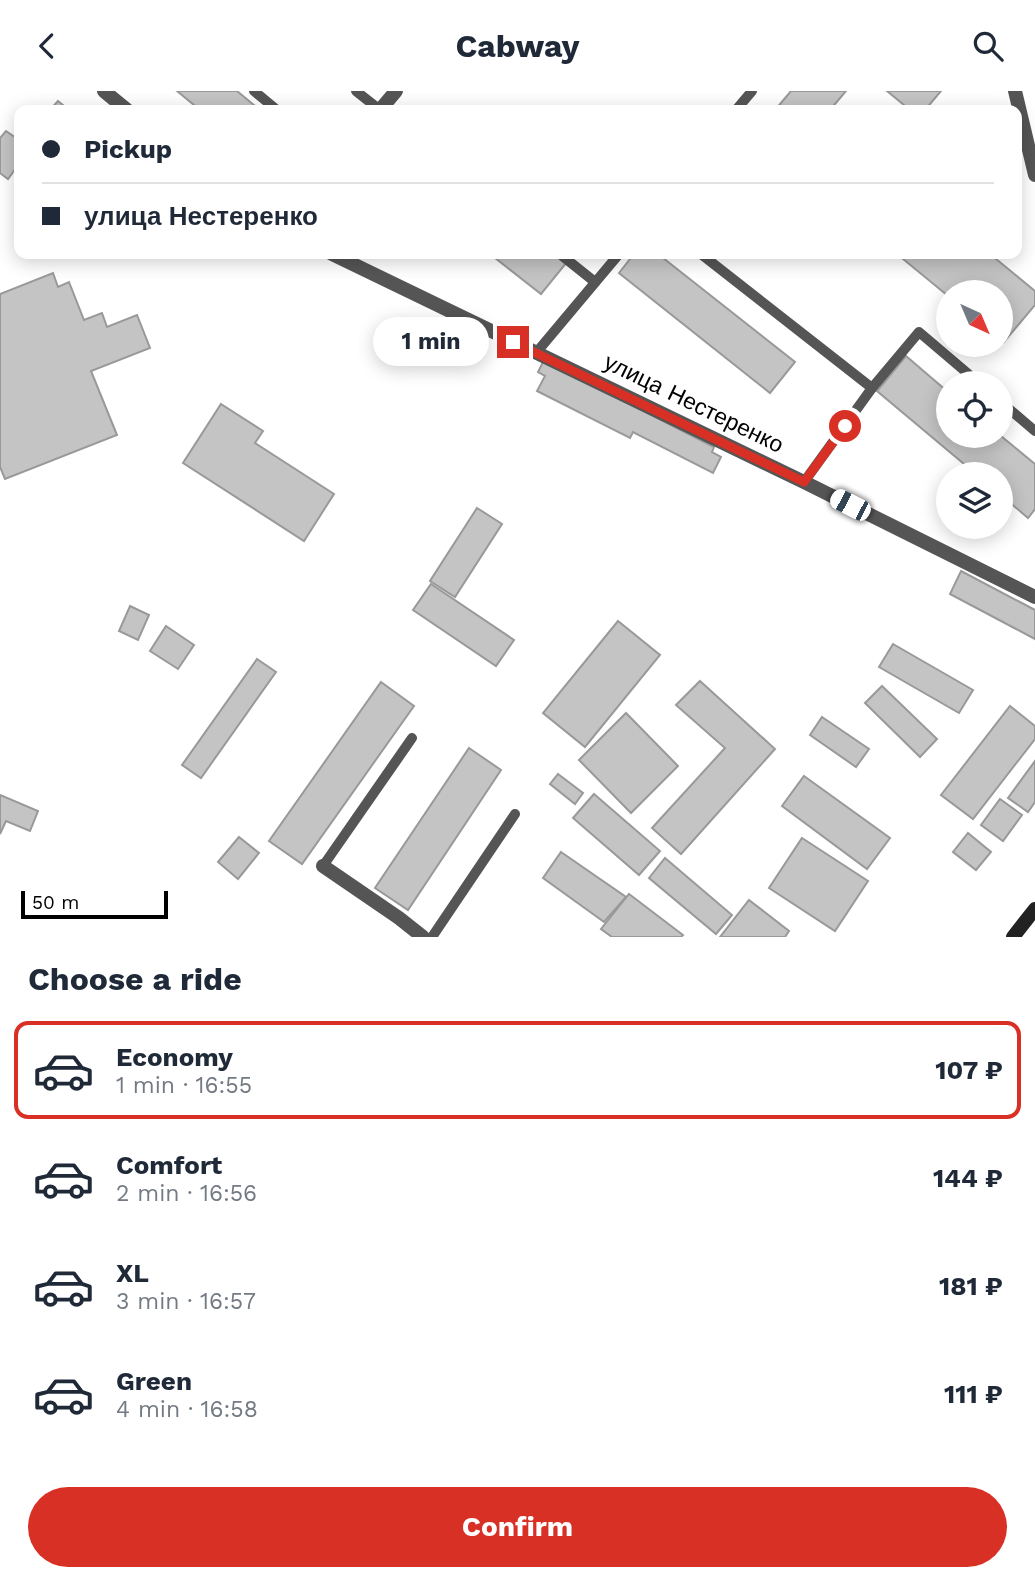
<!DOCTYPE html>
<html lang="en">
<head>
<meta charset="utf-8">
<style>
	:root { --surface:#fff; --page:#f6f6f7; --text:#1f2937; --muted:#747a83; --line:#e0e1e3; --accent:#d93025 }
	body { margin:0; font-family:"Work Sans",sans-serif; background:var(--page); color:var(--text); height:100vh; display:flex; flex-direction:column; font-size:26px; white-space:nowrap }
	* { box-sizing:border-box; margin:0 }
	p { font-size:23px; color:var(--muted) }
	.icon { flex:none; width:38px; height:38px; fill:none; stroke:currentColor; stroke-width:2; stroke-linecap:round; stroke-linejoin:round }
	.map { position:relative; height:846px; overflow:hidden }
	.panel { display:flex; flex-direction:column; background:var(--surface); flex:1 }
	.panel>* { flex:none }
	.banner { position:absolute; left:14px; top:14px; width:1008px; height:154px; border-radius:14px; box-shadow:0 4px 18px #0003; display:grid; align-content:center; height:154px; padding:0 28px; background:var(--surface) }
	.needle { width:46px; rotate:136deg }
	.tools { position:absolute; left:936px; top:189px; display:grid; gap:14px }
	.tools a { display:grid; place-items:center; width:77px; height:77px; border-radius:50%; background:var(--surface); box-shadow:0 4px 18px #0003; font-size:35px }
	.scale { position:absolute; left:21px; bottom:18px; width:147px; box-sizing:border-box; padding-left:7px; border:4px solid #000; border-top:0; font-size:19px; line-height:24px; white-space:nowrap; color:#000; -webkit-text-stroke:5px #fff; paint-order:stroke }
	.end { position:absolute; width:32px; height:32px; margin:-16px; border:9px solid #d93025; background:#fff; box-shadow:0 0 0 4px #fff }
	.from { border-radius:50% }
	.bubble { position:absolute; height:49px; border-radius:24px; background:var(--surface); box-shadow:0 4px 18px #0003; font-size:23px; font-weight:700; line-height:49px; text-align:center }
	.car { position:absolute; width:21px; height:42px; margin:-21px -10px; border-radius:9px; box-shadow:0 0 5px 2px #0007; background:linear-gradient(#fff 24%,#345 0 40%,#fff 0 76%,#345 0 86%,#fff 0) }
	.banner b { display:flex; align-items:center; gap:24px; height:66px; font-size:26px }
	.banner b+b { border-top:2px solid var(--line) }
	.banner i { width:18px; height:18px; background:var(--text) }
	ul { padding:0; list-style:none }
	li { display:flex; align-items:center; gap:21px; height:98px; margin:0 14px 10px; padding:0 14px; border:4px solid transparent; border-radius:14px }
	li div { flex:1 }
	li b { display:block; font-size:26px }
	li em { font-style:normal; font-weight:700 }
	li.current { border-color:var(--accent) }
	li>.icon { width:63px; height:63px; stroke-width:1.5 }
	h2 { padding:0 28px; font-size:32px; line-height:84px }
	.cta { display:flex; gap:14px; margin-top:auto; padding:14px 28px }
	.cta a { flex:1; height:80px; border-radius:42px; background:var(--accent); color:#fff; font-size:28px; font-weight:700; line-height:80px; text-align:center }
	header { display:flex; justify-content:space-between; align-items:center; height:91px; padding:0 28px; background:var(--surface); font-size:32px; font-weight:700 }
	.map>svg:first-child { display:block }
	.building { fill:#c4c4c4; stroke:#999; stroke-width:2 }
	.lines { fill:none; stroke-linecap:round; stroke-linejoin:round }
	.service { stroke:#555; stroke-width:10 }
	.pedestrian { stroke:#555; stroke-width:14 }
	.minor { stroke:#555; stroke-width:14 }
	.tertiary { stroke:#555; stroke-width:14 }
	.secondary { stroke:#222; stroke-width:14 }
	.route { stroke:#d93025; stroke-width:9 }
	.labels { text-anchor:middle; stroke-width:5; stroke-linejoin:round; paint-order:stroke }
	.street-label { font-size:23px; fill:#000; stroke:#fff }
</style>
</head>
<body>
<header><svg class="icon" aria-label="back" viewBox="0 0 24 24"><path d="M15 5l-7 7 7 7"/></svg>Cabway<svg class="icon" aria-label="search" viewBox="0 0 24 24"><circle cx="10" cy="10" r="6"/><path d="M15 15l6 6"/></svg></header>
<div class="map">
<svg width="1035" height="846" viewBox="0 0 1035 846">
	<rect width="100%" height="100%" fill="#fff"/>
	<g class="building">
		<polygon points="177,0 237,0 260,19 200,19"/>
		<polygon points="791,0 846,0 830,19 775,19"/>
		<polygon points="887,0 941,0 925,19 910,19"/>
		<polygon points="58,10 69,19 50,19"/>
		<polygon points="6,40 19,49 19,73 8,88 0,82 0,47"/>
		<polygon points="490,163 556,163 567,171 541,203"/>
		<polygon points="634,163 658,163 795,271 770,302 619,182"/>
		<polygon points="897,163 990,163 1035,200 1035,214 1004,251 1001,249 1001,201 948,201 948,205"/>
		<polygon points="53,182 58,196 69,191 84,229 102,222 107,236 137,224 150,257 91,280 117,344 5,388 0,376 0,203"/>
		<polygon points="906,265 948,301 948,345 1001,345 1035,373 1035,418 1028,427 1001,404 1001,383 976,383 877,300"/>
		<polygon points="544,269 714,356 712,361 721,366 713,382 633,341 630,347 537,300 545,285 538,281"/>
		<polygon points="221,313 263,340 255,352 334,403 304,450 183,372"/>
		<polygon points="477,417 502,433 455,506 430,490"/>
		<polygon points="961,480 1035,519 1035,548 950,503"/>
		<polygon points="431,493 514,549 496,575 413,519"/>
		<polygon points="130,515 149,524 138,549 119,540"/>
		<polygon points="618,530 660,564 585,656 543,622"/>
		<polygon points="166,535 194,554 178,578 150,560"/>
		<polygon points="893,553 973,599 959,622 879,576"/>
		<polygon points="257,568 276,581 201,687 182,674"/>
		<polygon points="700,590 775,658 681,763 652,737 725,657 676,614"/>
		<polygon points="381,591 414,615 302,773 269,750"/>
		<polygon points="882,595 937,648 920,666 865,612"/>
		<polygon points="1010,615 1035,635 1035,648 973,728 941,704"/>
		<polygon points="626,622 678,675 631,722 579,669"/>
		<polygon points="822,626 869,658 856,676 810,644"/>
		<polygon points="469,657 501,679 408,819 375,797"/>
		<polygon points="1035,670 1035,711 1028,721 1008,707"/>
		<polygon points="558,683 583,702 575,713 550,693"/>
		<polygon points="804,685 890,747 867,778 782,715"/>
		<polygon points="594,703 660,760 639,784 573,727"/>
		<polygon points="0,704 38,720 30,740 6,730 0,743"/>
		<polygon points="1000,708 1022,724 1003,750 981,734"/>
		<polygon points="968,742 991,761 976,779 953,761"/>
		<polygon points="239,746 259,762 238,788 218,771"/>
		<polygon points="802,747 868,790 835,840 769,797"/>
		<polygon points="561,761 626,806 604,831 543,787"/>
		<polygon points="665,767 732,824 716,843 649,787"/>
		<polygon points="629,803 683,844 681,846 612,846 601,838"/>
		<polygon points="749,809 789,840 785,846 720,846"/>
	</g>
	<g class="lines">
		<g class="service">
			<polyline points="254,0 277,19"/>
			<polyline points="356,0 380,19"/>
			<polyline points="736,19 752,0"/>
			<polyline points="560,163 595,191"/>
			<polyline points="701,163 872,297 804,391"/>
			<polyline points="536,262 619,163"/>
			<polyline points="872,297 919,241 979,292"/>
			<polyline points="1001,311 1035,340"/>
			<polyline points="323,775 412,647"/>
			<polyline points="432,846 515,723"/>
		</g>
		<polyline class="pedestrian" points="1015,0 1035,84"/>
		<g class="minor">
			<polyline points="380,19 396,0"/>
			<polyline points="323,775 399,827 423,846"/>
		</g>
		<g class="tertiary">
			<polyline points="104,0 127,19"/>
			<polyline points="332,163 804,391 1035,506"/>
		</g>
		<polyline class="secondary" points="1013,846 1035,818"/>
	</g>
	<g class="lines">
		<polyline class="route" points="513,251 804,391 845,335"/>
	</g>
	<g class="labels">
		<g class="street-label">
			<text transform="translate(694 312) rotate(26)" y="8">улица Нестеренко</text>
		</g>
	</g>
</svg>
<div class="tools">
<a><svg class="needle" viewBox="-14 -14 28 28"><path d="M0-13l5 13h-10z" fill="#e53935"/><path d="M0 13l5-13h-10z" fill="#747a83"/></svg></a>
<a><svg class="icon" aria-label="locate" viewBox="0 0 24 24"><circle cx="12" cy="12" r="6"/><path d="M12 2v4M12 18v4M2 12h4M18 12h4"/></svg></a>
<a><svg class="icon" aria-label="layers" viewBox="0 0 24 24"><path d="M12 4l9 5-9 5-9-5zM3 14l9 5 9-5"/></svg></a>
</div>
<div class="scale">50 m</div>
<i class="end from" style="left:845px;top:335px"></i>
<i class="end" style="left:513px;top:251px"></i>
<div class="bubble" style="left:373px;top:226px;width:116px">1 min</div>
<i class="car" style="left:850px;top:414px;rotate:297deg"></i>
<div class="banner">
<b><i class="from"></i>Pickup</b>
<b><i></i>улица Нестеренко</b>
</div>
</div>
<section class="panel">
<h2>Choose a ride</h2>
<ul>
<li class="current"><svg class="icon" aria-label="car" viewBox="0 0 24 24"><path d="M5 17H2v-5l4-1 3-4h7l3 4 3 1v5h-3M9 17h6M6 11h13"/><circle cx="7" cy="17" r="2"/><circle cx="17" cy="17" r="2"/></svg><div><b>Economy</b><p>1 min · 16:55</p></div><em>107 ₽</em></li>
<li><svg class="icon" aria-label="car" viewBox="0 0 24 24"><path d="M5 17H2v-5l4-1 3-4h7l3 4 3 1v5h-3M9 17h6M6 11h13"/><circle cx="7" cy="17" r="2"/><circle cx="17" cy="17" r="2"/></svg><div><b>Comfort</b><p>2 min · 16:56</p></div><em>144 ₽</em></li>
<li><svg class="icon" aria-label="car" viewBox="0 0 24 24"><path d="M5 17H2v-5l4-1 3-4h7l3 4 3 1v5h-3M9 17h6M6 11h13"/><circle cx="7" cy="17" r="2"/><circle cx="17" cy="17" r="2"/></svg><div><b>XL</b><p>3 min · 16:57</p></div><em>181 ₽</em></li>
<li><svg class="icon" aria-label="car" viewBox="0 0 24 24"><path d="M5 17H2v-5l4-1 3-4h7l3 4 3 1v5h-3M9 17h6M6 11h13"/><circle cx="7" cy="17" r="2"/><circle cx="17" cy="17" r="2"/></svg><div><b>Green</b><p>4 min · 16:58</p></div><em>111 ₽</em></li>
</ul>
<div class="cta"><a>Confirm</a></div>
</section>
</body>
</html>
